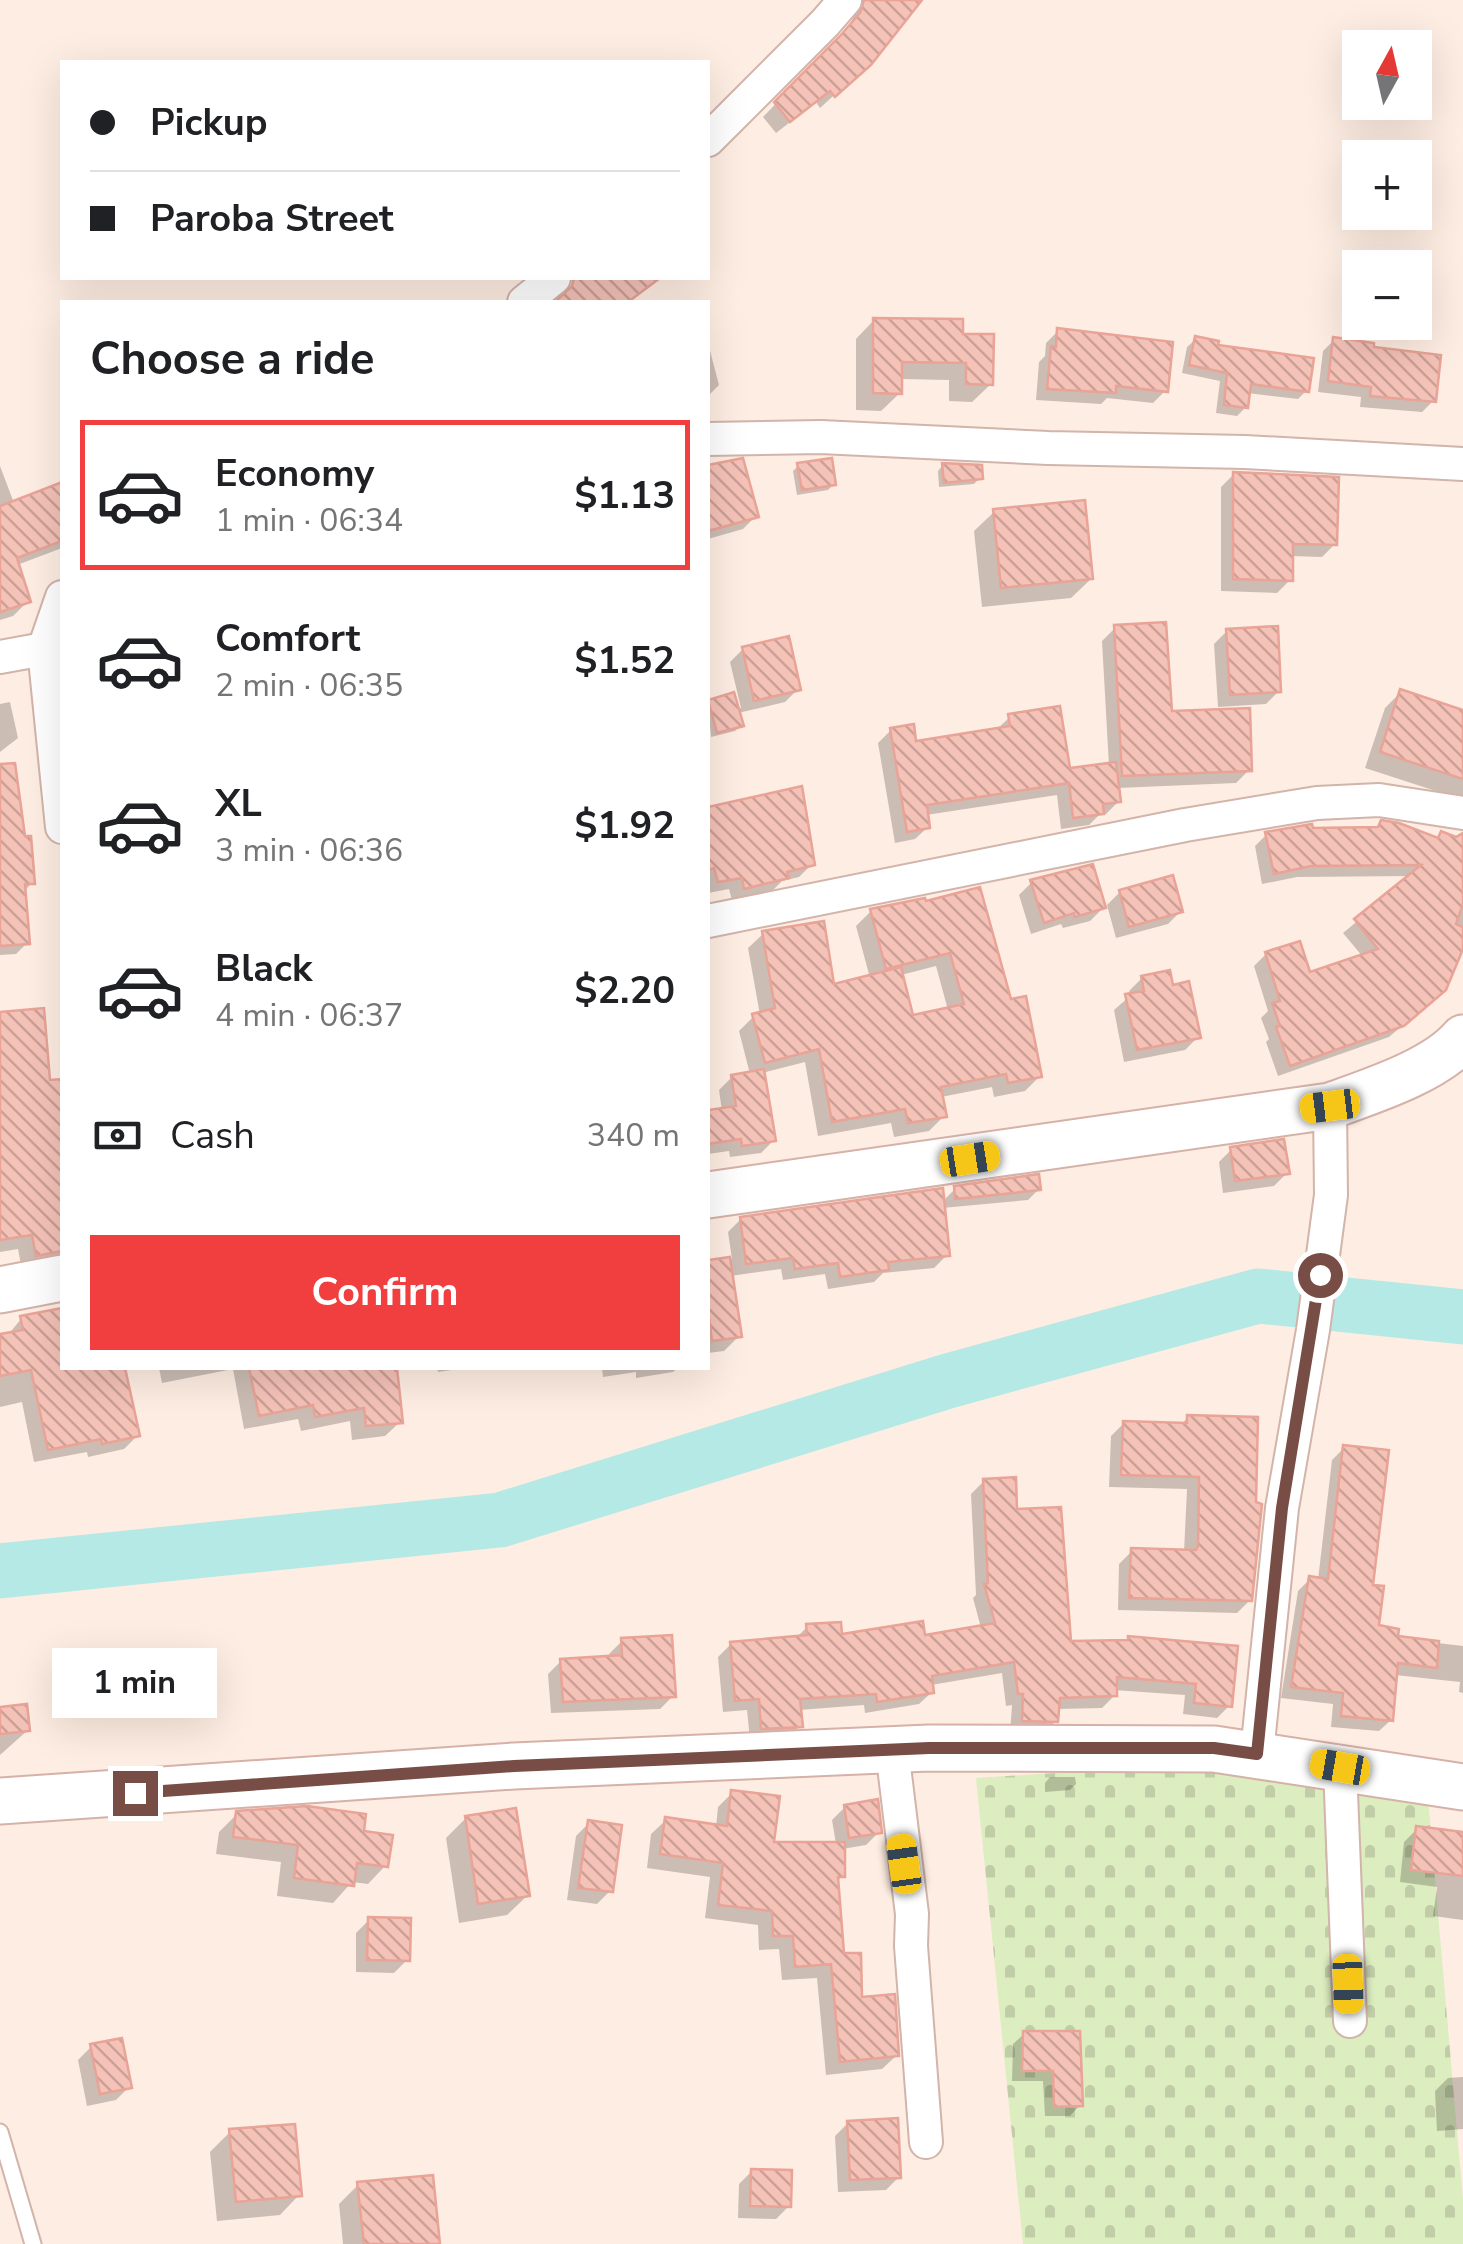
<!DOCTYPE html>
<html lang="en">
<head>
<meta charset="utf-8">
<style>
	:root { --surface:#fff; --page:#f6f6f6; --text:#202124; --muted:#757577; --line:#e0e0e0; --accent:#f13e3f }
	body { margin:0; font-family:"Nunito Sans",sans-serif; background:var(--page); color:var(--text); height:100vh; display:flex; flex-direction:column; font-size:38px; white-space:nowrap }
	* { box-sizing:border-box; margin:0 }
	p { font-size:32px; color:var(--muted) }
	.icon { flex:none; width:55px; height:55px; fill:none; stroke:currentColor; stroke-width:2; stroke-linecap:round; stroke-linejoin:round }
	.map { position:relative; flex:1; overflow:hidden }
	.drawer { position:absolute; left:60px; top:300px; width:650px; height:1070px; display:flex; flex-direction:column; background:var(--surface); border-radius:0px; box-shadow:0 10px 40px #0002 }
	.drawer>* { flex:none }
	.banner { position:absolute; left:60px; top:60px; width:650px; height:220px; border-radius:0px; box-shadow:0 10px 40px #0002; display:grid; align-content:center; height:220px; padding:0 30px; background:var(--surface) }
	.needle { width:65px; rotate:8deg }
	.tools { position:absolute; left:1342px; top:30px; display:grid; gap:20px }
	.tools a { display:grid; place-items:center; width:90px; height:90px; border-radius:0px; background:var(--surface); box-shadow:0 10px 40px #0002; font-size:50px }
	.end { position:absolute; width:45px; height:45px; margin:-22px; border:12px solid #784d46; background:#fff; box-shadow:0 0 0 5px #fff }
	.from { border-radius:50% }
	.bubble { position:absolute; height:70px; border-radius:0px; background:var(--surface); box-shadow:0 10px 40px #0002; font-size:32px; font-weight:700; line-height:70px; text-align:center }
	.car { position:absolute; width:30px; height:60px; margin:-30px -15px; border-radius:12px; box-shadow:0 0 8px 2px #0007; background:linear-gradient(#f5c518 24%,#345 0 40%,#f5c518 0 76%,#345 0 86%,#f5c518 0) }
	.banner b { display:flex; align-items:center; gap:35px; height:95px; font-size:38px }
	.banner b+b { border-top:2px solid var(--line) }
	.banner i { width:25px; height:25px; background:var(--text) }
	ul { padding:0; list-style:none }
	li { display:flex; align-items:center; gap:30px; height:150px; margin:0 20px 15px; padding:0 10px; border:5px solid transparent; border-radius:0px }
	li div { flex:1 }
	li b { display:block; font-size:38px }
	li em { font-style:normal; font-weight:700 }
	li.on { border-color:var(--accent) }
	li>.icon { width:90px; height:90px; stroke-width:1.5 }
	h2 { padding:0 30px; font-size:45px; line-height:120px }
	.pay { display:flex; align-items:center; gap:25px; height:110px; padding:0 30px; font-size:38px }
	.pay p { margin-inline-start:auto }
	.button { display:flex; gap:20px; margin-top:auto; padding:20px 30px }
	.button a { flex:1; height:115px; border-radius:0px; background:var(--accent); color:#fff; font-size:40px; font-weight:700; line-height:115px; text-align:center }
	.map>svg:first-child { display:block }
	.cemetery { fill:url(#cemetery-stones) }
	.shadow { fill:#0003; fill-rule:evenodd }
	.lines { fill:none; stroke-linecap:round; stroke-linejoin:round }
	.river { stroke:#b5e9e5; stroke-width:55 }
	.building { fill:url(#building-back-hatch); stroke:#e9a397; stroke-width:2.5 }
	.lane-casing { stroke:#d2b4aa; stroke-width:19 }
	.street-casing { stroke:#d2b4aa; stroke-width:36 }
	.secondary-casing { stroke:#d6b1a8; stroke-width:49 }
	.lane { stroke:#fff; stroke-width:15 }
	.street { stroke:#fff; stroke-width:32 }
	.secondary { stroke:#fff; stroke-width:45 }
	.route { stroke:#784d46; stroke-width:12 }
</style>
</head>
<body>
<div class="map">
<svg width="1463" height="2244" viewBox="0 0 1463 2244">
	<defs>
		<pattern id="cemetery-stones" width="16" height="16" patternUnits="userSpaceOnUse" patternTransform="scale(2.5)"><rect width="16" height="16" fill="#dcedbf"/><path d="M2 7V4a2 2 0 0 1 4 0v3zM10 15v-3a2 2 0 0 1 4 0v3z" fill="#c0cda6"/></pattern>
		<pattern id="building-back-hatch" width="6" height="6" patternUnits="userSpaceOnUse" patternTransform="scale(2.5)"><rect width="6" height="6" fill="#f5c2b8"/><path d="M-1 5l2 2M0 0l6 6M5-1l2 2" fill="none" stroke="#cba097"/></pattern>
	</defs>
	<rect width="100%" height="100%" fill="#feede2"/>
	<polygon class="cemetery" points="1211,1763 1428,1799 1463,2200 1463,2244 1023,2244 976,1778"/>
	<g class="shadow">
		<polygon points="858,0 912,0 864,68 820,108 816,102 776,133 763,117 848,29 853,18 852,8"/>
		<polygon points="592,278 633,278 642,289 628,302 560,302"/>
		<polygon points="874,320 961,337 991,384 972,402 949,401 949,380 900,379 900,393 881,411 856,410 856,339"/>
		<polygon points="1058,331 1165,391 1153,403 1107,398 1101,404 1036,400 1039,362 1045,356 1046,343"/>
		<polygon points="1196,339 1216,348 1307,390 1298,399 1247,393 1246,407 1237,416 1216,413 1220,381 1182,373 1187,347"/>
		<polygon points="1334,340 1371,350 1433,401 1422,412 1360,407 1361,397 1318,392 1323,351"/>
		<polygon points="708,343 719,385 708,396"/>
		<polygon points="741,461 756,516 743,529 708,539 708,469"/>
		<polygon points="799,465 834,484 828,490 797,495 793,471"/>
		<polygon points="943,465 980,478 974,484 939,487 938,471"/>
		<polygon points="0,466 14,503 62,485 62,548 17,565 28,601 13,616 0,620"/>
		<polygon points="1234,474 1335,544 1322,557 1291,556 1290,580 1277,593 1221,591 1221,487"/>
		<polygon points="994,512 1091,579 1071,598 982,607 974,531"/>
		<polygon points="1115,628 1170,713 1249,770 1236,783 1117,788 1119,801 1106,814 1099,815 1089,825 1061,829 1057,795 926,815 928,827 915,839 895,843 878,743 891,730 914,744 997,729 1010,717 1068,771 1109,766 1102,641"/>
		<polygon points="1227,631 1279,691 1266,704 1218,707 1214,644"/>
		<polygon points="743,649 798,689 785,702 738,713 741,725 735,731 711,737 708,703 733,695 736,709 741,708 730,662"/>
		<polygon points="1401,692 1463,712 1463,810 1445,794 1365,768 1385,708"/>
		<polygon points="10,702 18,738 0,752 0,704"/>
		<polygon points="800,789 812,864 799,877 782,881 773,890 732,900 729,889 708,893 708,809"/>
		<polygon points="0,810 32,883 23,892 27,943 16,954 0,955"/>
		<polygon points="1382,823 1436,840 1442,834 1463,842 1463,941 1430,1002 1389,1037 1278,1076 1266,1042 1269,1039 1261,1018 1268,1011 1254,966 1266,954 1309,975 1363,957 1343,933 1412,876 1297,877 1262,884 1255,846 1267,834 1375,829"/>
		<polygon points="1032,882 1103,908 1090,921 1063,928 1061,924 1031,934 1019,895"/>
		<polygon points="1120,892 1181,911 1168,924 1116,938 1107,905"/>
		<path d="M923,901L1009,1002L1040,1076L1025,1091L994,1097L992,1087L941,1097L944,1116L929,1131L894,1137L891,1123L818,1136L805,1062L762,1073L774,1140L761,1153L730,1157L729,1151L708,1154V1113L722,1111L719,1090L732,1077L750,1074L739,1031L754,1016L760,1015L748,948L763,934L832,987L870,978L856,926L871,911ZM936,966L948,1010L911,1017L901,975Z"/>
		<polygon points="1142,978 1171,988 1198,1037 1185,1050 1124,1062 1114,1010 1130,996 1129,991"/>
		<polygon points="0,1014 47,1083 62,1082 62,1262 22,1270 18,1249 0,1252"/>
		<polygon points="1232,1149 1287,1173 1274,1186 1223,1193 1219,1162"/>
		<polygon points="955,1189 1039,1189 1028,1200 942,1208 947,1255 934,1268 883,1273 874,1282 828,1289 825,1274 783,1280 781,1269 730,1276 739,1336 724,1351 708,1353 708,1263 732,1259 728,1232 741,1219 942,1202"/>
		<polygon points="62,1310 62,1368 122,1368 138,1435 124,1449 88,1457 87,1452 34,1462 22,1402 0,1407 0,1337 8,1335 21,1319"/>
		<polygon points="159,1368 398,1368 394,1368 400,1422 385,1436 352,1440 350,1421 301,1431 298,1419 244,1429 233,1369 162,1383"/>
		<polygon points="437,1368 465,1368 438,1372"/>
		<polygon points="602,1368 678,1368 673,1372 636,1378 636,1372 603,1377"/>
		<polygon points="1188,1417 1250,1600 1237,1613 1118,1610 1119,1564 1132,1551 1184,1552 1187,1489 1109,1487 1111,1436 1124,1423 1181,1425"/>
		<polygon points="1344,1448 1376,1627 1395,1638 1463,1646 1463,1693 1459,1692 1460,1682 1395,1675 1391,1720 1379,1731 1331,1727 1333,1704 1281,1698 1298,1591 1310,1579 1318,1580 1332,1460"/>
		<polygon points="984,1481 1015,1511 1069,1644 1125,1642 1129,1638 1229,1706 1217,1718 1183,1714 1185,1695 1114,1690 1115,1695 1102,1708 1057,1709 1056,1721 1043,1734 1010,1733 1012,1705 1006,1706 1002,1673 931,1685 932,1692 919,1704 865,1713 864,1705 799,1710 800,1726 788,1739 750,1740 747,1710 723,1712 718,1657 731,1644 795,1639 807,1627 840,1637 923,1638 981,1628 973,1598 976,1595 971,1494"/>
		<polygon points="622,1641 673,1696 660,1709 551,1713 548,1674 561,1661 610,1658 609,1654"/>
		<polygon points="0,1709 28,1730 0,1755"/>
		<polygon points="1050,1777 1075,1777 1076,1784 1070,1790 1045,1792 1045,1783"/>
		<polygon points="732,1793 771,1844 836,1844 832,1820 845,1807 879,1832 866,1845 842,1849 842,1876 836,1883 841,1956 860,2000 897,2055 882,2069 826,2075 817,1978 782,1980 779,1949 759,1950 758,1925 705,1918 710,1877 647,1868 651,1834 666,1820 716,1827 718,1807"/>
		<polygon points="237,1814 361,1833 386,1865 368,1884 352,1882 333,1903 277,1896 281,1862 216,1854 219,1832"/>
		<polygon points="466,1818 527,1896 507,1915 459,1923 446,1838"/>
		<polygon points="589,1823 610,1891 597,1904 567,1900 576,1836"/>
		<polygon points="1417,1829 1463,1835 1463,1920 1433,1916 1437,1887 1400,1882 1404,1842"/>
		<polygon points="369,1920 407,1960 394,1973 356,1972 356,1933"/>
		<polygon points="1024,2034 1080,2105 1070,2116 1045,2116 1043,2081 1012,2081 1013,2044"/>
		<polygon points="91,2047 129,2087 116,2100 87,2106 78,2060"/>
		<polygon points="1463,2077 1463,2129 1437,2131 1435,2091 1448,2078"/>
		<polygon points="848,2123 899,2177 886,2190 838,2192 835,2136"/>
		<polygon points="230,2132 299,2195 280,2215 217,2221 210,2152"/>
		<polygon points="752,2171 789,2206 776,2219 738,2218 739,2184"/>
		<polygon points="359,2184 438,2244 343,2244 339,2204"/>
	</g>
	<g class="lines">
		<polyline class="river" points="0,1571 500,1520 948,1381 1258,1296 1463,1317"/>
	</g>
	<g class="building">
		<polygon points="864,0 922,0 871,65 835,97 830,91 790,122 774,102 840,36 860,13"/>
		<polygon points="574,278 660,278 628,302 555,302 572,286"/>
		<polygon points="873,318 963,319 963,334 994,334 993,385 966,384 966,363 902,362 902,394 873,393"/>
		<polygon points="1057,328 1173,342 1168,392 1116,386 1116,393 1047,389 1051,346 1056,347"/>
		<polygon points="1195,336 1219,341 1218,345 1314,358 1309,392 1251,384 1248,408 1224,405 1227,373 1189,365"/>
		<polygon points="1333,337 1374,343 1374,347 1441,355 1436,402 1370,396 1371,387 1328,381"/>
		<polygon points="743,458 759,517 708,531 708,465"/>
		<polygon points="832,458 836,485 802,490 797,463"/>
		<polygon points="942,463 982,465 983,479 944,483"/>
		<polygon points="1233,472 1339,477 1337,545 1293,544 1293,581 1233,579"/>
		<polygon points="62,482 62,541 17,558 31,602 0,612 0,506"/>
		<polygon points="1085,500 1093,579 1001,588 993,509"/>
		<polygon points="1166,622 1172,711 1250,708 1252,771 1122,776 1114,625"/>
		<polygon points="1278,626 1281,692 1230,695 1226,629"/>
		<polygon points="789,636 801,690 754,701 742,647"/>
		<polygon points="1400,689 1463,710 1463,779 1380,752"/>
		<polygon points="734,692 744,726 717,733 708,700"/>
		<polygon points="1060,706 1070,768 1116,762 1121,802 1103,804 1104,814 1073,818 1069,783 927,805 930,828 907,832 890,728 914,724 916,741 1010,726 1008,714"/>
		<polygon points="15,763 25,836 31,836 35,884 25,884 30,944 0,946 0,764"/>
		<polygon points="802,786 815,865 787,872 789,878 744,889 742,878 718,882 714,868 708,870 708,807"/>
		<polygon points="1381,820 1399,823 1438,838 1441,831 1456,837 1463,833 1463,904 1456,924 1463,927 1463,949 1446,990 1404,1026 1290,1066 1276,1027 1280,1026 1272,1003 1280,1001 1265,952 1300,941 1310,972 1378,949 1354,919 1421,865 1311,866 1274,874 1265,832 1312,824 1313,828 1378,827"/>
		<polygon points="1093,864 1106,908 1075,917 1074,913 1044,923 1030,880"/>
		<polygon points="1173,875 1183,912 1129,927 1119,890"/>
		<polygon points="980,887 1011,999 1026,996 1042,1077 1008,1083 1006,1074 941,1087 947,1117 908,1123 905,1109 832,1122 819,1049 765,1063 752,1014 775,1008 762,931 824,921 834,984 901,967 913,1015 964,1004 950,953 886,969 870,909 925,898 926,901"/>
		<polygon points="1170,970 1173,985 1189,981 1201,1038 1137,1050 1125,994 1144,991 1141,976"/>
		<polygon points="44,1008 50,1080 62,1079 62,1251 36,1256 32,1235 0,1240 0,1012"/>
		<polygon points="764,1069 776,1141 742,1146 741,1139 708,1144 708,1110 736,1106 731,1075"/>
		<polygon points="1284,1139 1290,1174 1235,1181 1230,1147"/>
		<polygon points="1039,1174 1041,1190 955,1199 954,1186"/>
		<polygon points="943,1188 950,1256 888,1262 889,1270 840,1277 838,1263 795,1269 793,1258 746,1264 740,1217"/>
		<polygon points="730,1257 742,1337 712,1341 708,1310 708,1260"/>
		<polygon points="62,1308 62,1368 125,1368 140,1436 102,1444 101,1439 48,1450 31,1370 0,1376 0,1334 23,1330 20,1316"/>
		<polygon points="249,1368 397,1368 403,1423 366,1426 364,1408 315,1417 313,1405 259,1416"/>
		<polygon points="1187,1415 1258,1417 1256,1502 1262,1504 1252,1601 1129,1598 1131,1548 1196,1550 1198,1546 1199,1477 1121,1475 1123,1421 1187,1423"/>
		<polygon points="1343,1445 1389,1450 1373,1585 1384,1586 1379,1625 1399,1629 1398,1636 1439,1641 1437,1668 1398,1663 1393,1721 1341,1716 1343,1693 1291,1687 1309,1576 1328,1579"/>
		<polygon points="1016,1477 1017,1509 1061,1507 1071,1641 1128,1640 1128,1636 1238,1646 1232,1707 1194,1703 1196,1684 1117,1677 1117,1696 1060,1698 1058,1722 1022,1721 1023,1694 1018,1694 1014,1662 932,1676 934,1693 877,1702 876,1694 800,1699 803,1727 761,1729 759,1699 735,1701 730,1642 807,1635 806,1624 841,1622 842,1634 923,1621 925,1635 995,1623 984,1584 988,1583 983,1479"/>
		<polygon points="672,1635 676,1697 563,1702 560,1659 622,1655 621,1638"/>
		<polygon points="27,1704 30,1731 0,1734 0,1707"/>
		<polygon points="731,1790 780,1796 774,1842 845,1842 845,1877 838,1877 844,1953 861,1953 862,1997 895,1994 899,2056 840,2062 831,1964 795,1967 793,1936 773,1936 772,1911 718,1905 723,1863 660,1854 665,1817 727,1826"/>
		<polygon points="878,1799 882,1833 849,1838 844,1805"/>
		<polygon points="307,1806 366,1814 364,1831 393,1835 388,1867 357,1863 354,1886 294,1878 298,1845 233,1837 236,1811"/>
		<polygon points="516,1808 530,1896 478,1904 465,1816"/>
		<polygon points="588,1820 622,1825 613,1892 578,1888"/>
		<polygon points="1416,1826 1463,1832 1463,1876 1411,1870"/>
		<polygon points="368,1917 411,1918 410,1961 367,1960"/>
		<polygon points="1023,2031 1080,2031 1083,2106 1054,2107 1053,2071 1022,2071"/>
		<polygon points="122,2038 132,2088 100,2094 90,2044"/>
		<polygon points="898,2118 901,2178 850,2180 847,2121"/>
		<polygon points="295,2124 302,2196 236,2202 229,2129"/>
		<polygon points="751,2169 792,2170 791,2207 750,2206"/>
		<polygon points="433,2175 440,2244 364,2244 357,2182"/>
	</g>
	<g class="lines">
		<defs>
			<polyline id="lane" points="0,2132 33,2244"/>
			<g id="street">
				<polyline points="708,140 825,23 845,0"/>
				<polyline points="524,302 554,278"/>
				<polyline points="708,439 821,437 1048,448 1245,452 1463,464"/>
				<polyline points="62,597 44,649 62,827"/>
				<polyline points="0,657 44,649"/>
				<polyline points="708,921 1185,825 1317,803 1379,800 1463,813"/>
				<polyline points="892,1750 912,1914 911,1946 926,2142"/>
				<polyline points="1257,1753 1282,1508 1313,1330 1331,1195 1330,1106"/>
				<polyline points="1340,1767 1350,2021"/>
			</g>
			<g id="secondary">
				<path d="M708,1195L1330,1106C1371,1091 1435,1071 1463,1038"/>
				<polyline points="0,1290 62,1278"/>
				<polyline points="0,1801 514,1766 929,1748 1214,1749 1463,1787"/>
			</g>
		</defs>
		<use href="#lane" class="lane-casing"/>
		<use href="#street" class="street-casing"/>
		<use href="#secondary" class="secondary-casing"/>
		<use href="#lane" class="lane"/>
		<use href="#street" class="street"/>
		<use href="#secondary" class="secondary"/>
	</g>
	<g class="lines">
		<polyline class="route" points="135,1793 514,1766 929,1748 1214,1748 1257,1754 1282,1508 1320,1275"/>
	</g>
</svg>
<div class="tools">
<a><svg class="needle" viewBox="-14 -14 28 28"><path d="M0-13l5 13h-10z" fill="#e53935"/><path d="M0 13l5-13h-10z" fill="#757577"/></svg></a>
<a>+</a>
<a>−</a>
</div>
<i class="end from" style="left:1320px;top:1275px"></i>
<i class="end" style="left:135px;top:1793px"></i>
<div class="bubble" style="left:52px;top:1648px;width:165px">1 min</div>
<i class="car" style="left:1330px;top:1106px;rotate:263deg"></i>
<i class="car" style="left:970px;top:1159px;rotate:81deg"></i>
<i class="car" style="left:1340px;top:1767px;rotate:280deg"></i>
<i class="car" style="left:904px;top:1864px;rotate:352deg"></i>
<i class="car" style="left:1348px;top:1984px;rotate:178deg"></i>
<div class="banner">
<b><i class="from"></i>Pickup</b>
<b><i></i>Paroba Street</b>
</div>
<section class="drawer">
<h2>Choose a ride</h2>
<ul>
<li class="on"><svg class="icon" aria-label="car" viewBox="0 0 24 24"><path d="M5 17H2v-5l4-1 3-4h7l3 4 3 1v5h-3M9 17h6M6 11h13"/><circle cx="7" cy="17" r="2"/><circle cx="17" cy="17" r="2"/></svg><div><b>Economy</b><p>1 min · 06:34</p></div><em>$1.13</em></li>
<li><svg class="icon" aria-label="car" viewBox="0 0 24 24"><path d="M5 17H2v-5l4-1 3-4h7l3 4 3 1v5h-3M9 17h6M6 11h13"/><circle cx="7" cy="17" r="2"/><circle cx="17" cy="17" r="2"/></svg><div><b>Comfort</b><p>2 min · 06:35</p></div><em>$1.52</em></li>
<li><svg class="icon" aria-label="car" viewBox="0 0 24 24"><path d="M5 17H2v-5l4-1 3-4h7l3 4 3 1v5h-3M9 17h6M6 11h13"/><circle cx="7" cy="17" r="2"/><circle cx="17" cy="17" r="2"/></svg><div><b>XL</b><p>3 min · 06:36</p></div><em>$1.92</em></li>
<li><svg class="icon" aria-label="car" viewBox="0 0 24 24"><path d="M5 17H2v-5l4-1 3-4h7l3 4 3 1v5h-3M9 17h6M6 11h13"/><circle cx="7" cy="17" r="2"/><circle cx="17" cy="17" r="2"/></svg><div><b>Black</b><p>4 min · 06:37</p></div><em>$2.20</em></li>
</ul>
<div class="pay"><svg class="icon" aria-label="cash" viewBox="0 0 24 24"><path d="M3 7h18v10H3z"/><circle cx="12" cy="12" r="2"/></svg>Cash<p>340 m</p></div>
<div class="button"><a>Confirm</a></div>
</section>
</div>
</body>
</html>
